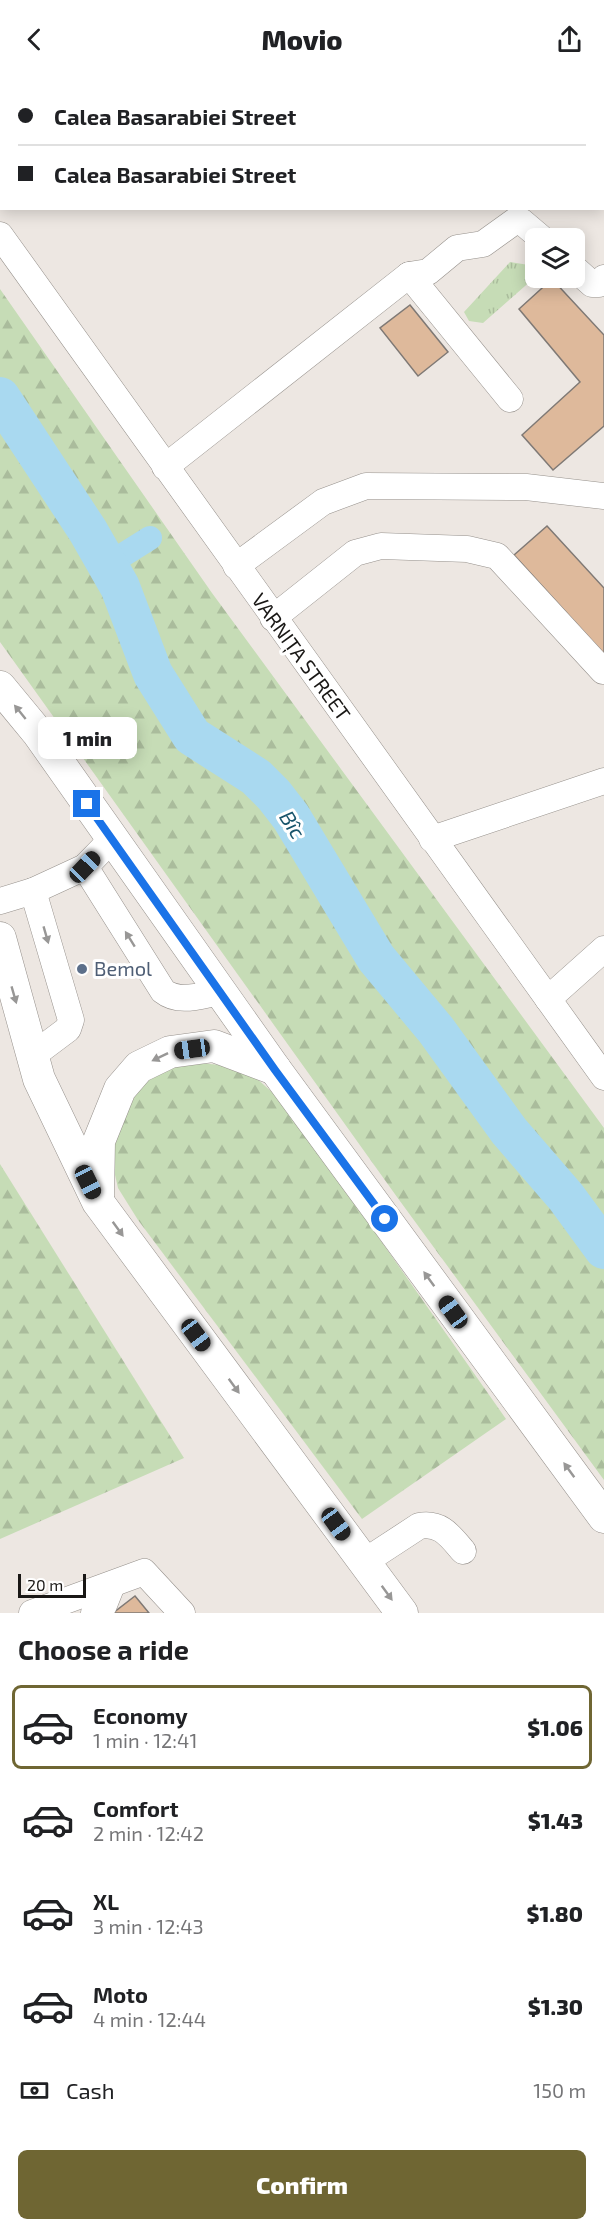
<!DOCTYPE html>
<html lang="en">
<head>
<meta charset="utf-8">
<style>
	:root { --surface:#fff; --page:#f6f6f6; --text:#202124; --muted:#757577; --line:#e0e0e0; --accent:#6f6633 }
	body { margin:0; font-family:"Exo 2",sans-serif; background:var(--page); color:var(--text); height:100vh; display:flex; flex-direction:column; font-size:22px; white-space:nowrap }
	* { box-sizing:border-box; margin:0 }
	p { font-size:20px; color:var(--muted) }
	.icon { flex:none; width:33px; height:33px; fill:none; stroke:currentColor; stroke-width:2; stroke-linecap:round; stroke-linejoin:round }
	.map { position:relative; height:1535px; overflow:hidden }
	.side { display:flex; flex-direction:column; background:var(--surface); flex:1 }
	.side>* { flex:none }
	.hud { position:absolute; left:0px; top:0px; width:604px; height:132px; box-shadow:0 3px 15px #0003; display:grid; align-content:center; height:132px; padding:0 18px; background:var(--surface) }
	.controls { position:absolute; left:525px; top:150px; display:grid; gap:12px }
	.controls a { display:grid; place-items:center; width:60px; height:60px; border-radius:9px; background:var(--surface); box-shadow:0 3px 15px #0003; font-size:30px }
	.scale { position:absolute; left:18px; bottom:15px; width:68px; box-sizing:border-box; padding-left:6px; border:3px solid #191715; border-top:0; font-size:16px; line-height:21px; white-space:nowrap; color:#191715; -webkit-text-stroke:4px #fff; paint-order:stroke }
	.end { position:absolute; width:27px; height:27px; margin:-14px; border:8px solid #1a73e8; background:#fff; box-shadow:0 0 0 3px #fff }
	.from { border-radius:50% }
	.bubble { position:absolute; height:42px; border-radius:9px; background:var(--surface); box-shadow:0 3px 15px #0003; font-size:20px; font-weight:800; line-height:42px; text-align:center }
	.car { position:absolute; width:18px; height:36px; margin:-18px -9px; border-radius:8px; box-shadow:0 0 4px 2px #0007; background:linear-gradient(#222 24%,#8ab4d8 0 40%,#222 0 76%,#8ab4d8 0 86%,#222 0) }
	.hud b { display:flex; align-items:center; gap:21px; height:57px; font-size:22px }
	.hud b+b { border-top:2px solid var(--line) }
	.hud i { width:15px; height:15px; background:var(--text) }
	ul { padding:0; list-style:none }
	li { display:flex; align-items:center; gap:18px; height:84px; margin:0 12px 9px; padding:0 6px; border:3px solid transparent; border-radius:9px }
	li div { flex:1 }
	li b { display:block; font-size:22px }
	li em { font-style:normal; font-weight:800 }
	li.current { border-color:var(--accent) }
	li>.icon { width:54px; height:54px; stroke-width:1.5 }
	h2 { padding:0 18px; font-size:27px; line-height:72px }
	.pay { display:flex; align-items:center; gap:15px; height:66px; padding:0 18px; font-size:22px }
	.pay p { margin-inline-start:auto }
	.primary-button { display:flex; gap:12px; margin-top:auto; padding:12px 18px }
	.primary-button a { flex:1; height:69px; border-radius:9px; background:var(--accent); color:#fff; font-size:24px; font-weight:800; line-height:69px; text-align:center }
	header { display:flex; justify-content:space-between; align-items:center; height:78px; padding:0 18px; background:var(--surface); font-size:27px; font-weight:800 }
	.map>svg:first-child { display:block }
	.grass { fill:url(#grass-tufts) }
	.forest { fill:url(#forest-firs) }
	.lines { fill:none; stroke-linecap:round; stroke-linejoin:round }
	.canal { stroke:#a9d9f0; stroke-width:24 }
	.river { stroke:#a9d9f0; stroke-width:40 }
	.building { fill:#deb99b; stroke:#7f7975; stroke-width:1.5 }
	.minor-casing { stroke:#96918c; stroke-width:27 }
	.major-casing { stroke:#96918c; stroke-width:33 }
	.minor { stroke:#fff; stroke-width:26 }
	.major { stroke:#fff; stroke-width:32 }
	.oneway { fill:#989796 }
	.route { stroke:#1a73e8; stroke-width:8 }
	.service-dot { fill:#5c6f8a; stroke:#fff; stroke-width:2 }
	.labels { text-anchor:middle; stroke-width:6; stroke-linejoin:round; paint-order:stroke }
	.street-label { font-size:20px; fill:#191715; stroke:#fff }
	.service-label { font-size:20px; fill:#4e5e75; stroke:#fff; text-anchor:start }
	.water-label { font-size:21px; font-style:italic; fill:#17546b; stroke:#fff }
</style>
</head>
<body>
<header><svg class="icon" aria-label="back" viewBox="0 0 24 24"><path d="M15 5l-7 7 7 7"/></svg>Movio<svg class="icon" aria-label="share" viewBox="0 0 24 24"><path d="M12 15V3M7 8l5-5 5 5M5 13v7h14v-7"/></svg></header>
<div class="map">
<svg width="604" height="1535" viewBox="0 0 604 1535">
	<defs>
		<pattern id="grass-tufts" width="24" height="20" patternUnits="userSpaceOnUse" patternTransform="scale(1.5)"><rect width="24" height="20" fill="#c6dcb6"/><path d="M3 7l-1-3M5 7V3M7 7l1-3M15 17l-1-3M17 17v-4M19 17l1-3" fill="none" stroke="#aabc9c"/></pattern>
		<pattern id="forest-firs" width="22" height="20" patternUnits="userSpaceOnUse" patternTransform="scale(1.5)"><rect width="22" height="20" fill="#c6dcb6"/><path d="M5 1l3.5 6h-7zM16 11l3.5 6h-7z" fill="#aabc9c"/></pattern>
	</defs>
	<rect width="100%" height="100%" fill="#ede7e2"/>
	<polygon class="grass" points="510,184 535,188 536,200 545,200 538,206 533,201 483,245 469,243 464,234"/>
	<g class="forest">
		<polygon points="0,211 212,515 604,1050 604,1402 397,1119 0,564"/>
		<polygon points="200,985 230,988 255,999 273,1015 339,1103 506,1341 362,1441 138,1142 118,1110 110,1075 116,1043 146,1002 168,989"/>
		<polygon points="0,1086 184,1380 0,1461"/>
	</g>
	<g class="lines">
		<polyline class="canal" points="107,487 150,460"/>
		<polyline class="river" points="0,319 88,453 120,509 153,596 192,658 256,699 274,717 291,739 376,880 436,952 509,1053 566,1119 604,1171"/>
	</g>
	<g class="building">
		<polygon points="552,201 604,257 604,348 553,392 522,357 580,304 519,231"/>
		<polygon points="410,227 448,274 418,298 380,250"/>
		<polygon points="547,448 604,510 604,576 514,477"/>
		<polygon points="135,1518 149,1535 113,1535"/>
	</g>
	<g class="lines">
		<defs>
			<g id="minor">
				<polyline points="74,2 76,0"/>
				<polyline points="0,68 2,66"/>
				<polyline points="0,157 604,999"/>
				<polyline points="574,190 592,206 599,206 604,200"/>
				<polyline points="409,197 510,321"/>
				<polyline points="165,389 409,197 428,194 457,170 483,166 515,143 521,143 541,160"/>
				<polyline points="236,488 323,424 366,408 526,409 604,418"/>
				<polyline points="273,540 355,475 381,468 467,471 497,478 603,593"/>
				<path d="M112,761L85,789L163,913C179,926 202,917 220,914"/>
				<polyline points="432,761 604,703"/>
				<polyline points="33,813 85,789"/>
				<polyline points="0,823 33,813 71,942 68,951 32,978"/>
				<polyline points="548,921 604,871"/>
				<path d="M364,1484L419,1448C441,1444 450,1458 463,1473"/>
				<polyline points="32,1535 144,1494 182,1535"/>
				<polyline points="94,1535 104,1527 112,1507"/>
			</g>
			<g id="major">
				<polyline points="0,609 38,655 275,991 604,1439"/>
				<polyline points="0,860 39,1001 98,1124 402,1535"/>
				<polyline points="98,1118 99,1063 120,1011 139,989 170,974 214,968 275,991"/>
			</g>
		</defs>
		<use href="#minor" class="minor-casing"/>
		<use href="#major" class="major-casing"/>
		<use href="#minor" class="minor"/>
		<use href="#major" class="major"/>
	</g>
	<defs><path id="oneway-solid" d="M-6-.8H1V-3.2L6.5 0L1 3.2V.8H-6Z" transform="scale(1.5)"/></defs>
	<g class="oneway">
		<use href="#oneway-solid" transform="translate(20 634) rotate(-129)"/>
		<use href="#oneway-solid" transform="translate(46 857) rotate(74)"/>
		<use href="#oneway-solid" transform="translate(130 861) rotate(-122)"/>
		<use href="#oneway-solid" transform="translate(14 917) rotate(74)"/>
		<use href="#oneway-solid" transform="translate(160 979) rotate(154)"/>
		<use href="#oneway-solid" transform="translate(118 1151) rotate(54)"/>
		<use href="#oneway-solid" transform="translate(429 1201) rotate(-126)"/>
		<use href="#oneway-solid" transform="translate(234 1308) rotate(54)"/>
		<use href="#oneway-solid" transform="translate(569 1392) rotate(-126)"/>
		<use href="#oneway-solid" transform="translate(387 1515) rotate(54)"/>
	</g>
	<g class="lines">
		<polyline class="route" points="87,726 275,992 385,1141"/>
	</g>
	<circle class="service-dot" cx="82" cy="891" r="6"/>
	<g class="labels">
		<g class="street-label">
			<text transform="translate(301 579) rotate(54)" y="7">VARNIȚA STREET</text>
		</g>
		<g class="service-label">
			<text x="94" y="898">Bemol</text>
		</g>
		<g class="water-label">
			<text transform="translate(292 747) rotate(58)" y="7">Bîc</text>
		</g>
	</g>
</svg>
<div class="controls">
<a><svg class="icon" aria-label="layers" viewBox="0 0 24 24"><path d="M12 4l9 5-9 5-9-5zM3 14l9 5 9-5"/></svg></a>
</div>
<div class="scale">20 m</div>
<i class="end from" style="left:385px;top:1141px"></i>
<i class="end" style="left:87px;top:726px"></i>
<div class="bubble" style="left:38px;top:639px;width:99px">1 min</div>
<i class="car" style="left:85px;top:789px;rotate:44deg"></i>
<i class="car" style="left:192px;top:971px;rotate:262deg"></i>
<i class="car" style="left:88px;top:1104px;rotate:154deg"></i>
<i class="car" style="left:453px;top:1234px;rotate:324deg"></i>
<i class="car" style="left:196px;top:1257px;rotate:143deg"></i>
<i class="car" style="left:336px;top:1446px;rotate:144deg"></i>
<div class="hud">
<b><i class="from"></i>Calea Basarabiei Street</b>
<b><i></i>Calea Basarabiei Street</b>
</div>
</div>
<section class="side">
<h2>Choose a ride</h2>
<ul>
<li class="current"><svg class="icon" aria-label="car" viewBox="0 0 24 24"><path d="M5 17H2v-5l4-1 3-4h7l3 4 3 1v5h-3M9 17h6M6 11h13"/><circle cx="7" cy="17" r="2"/><circle cx="17" cy="17" r="2"/></svg><div><b>Economy</b><p>1 min · 12:41</p></div><em>$1.06</em></li>
<li><svg class="icon" aria-label="car" viewBox="0 0 24 24"><path d="M5 17H2v-5l4-1 3-4h7l3 4 3 1v5h-3M9 17h6M6 11h13"/><circle cx="7" cy="17" r="2"/><circle cx="17" cy="17" r="2"/></svg><div><b>Comfort</b><p>2 min · 12:42</p></div><em>$1.43</em></li>
<li><svg class="icon" aria-label="car" viewBox="0 0 24 24"><path d="M5 17H2v-5l4-1 3-4h7l3 4 3 1v5h-3M9 17h6M6 11h13"/><circle cx="7" cy="17" r="2"/><circle cx="17" cy="17" r="2"/></svg><div><b>XL</b><p>3 min · 12:43</p></div><em>$1.80</em></li>
<li><svg class="icon" aria-label="car" viewBox="0 0 24 24"><path d="M5 17H2v-5l4-1 3-4h7l3 4 3 1v5h-3M9 17h6M6 11h13"/><circle cx="7" cy="17" r="2"/><circle cx="17" cy="17" r="2"/></svg><div><b>Moto</b><p>4 min · 12:44</p></div><em>$1.30</em></li>
</ul>
<div class="pay"><svg class="icon" aria-label="cash" viewBox="0 0 24 24"><path d="M3 7h18v10H3z"/><circle cx="12" cy="12" r="2"/></svg>Cash<p>150 m</p></div>
<div class="primary-button"><a>Confirm</a></div>
</section>
</body>
</html>
